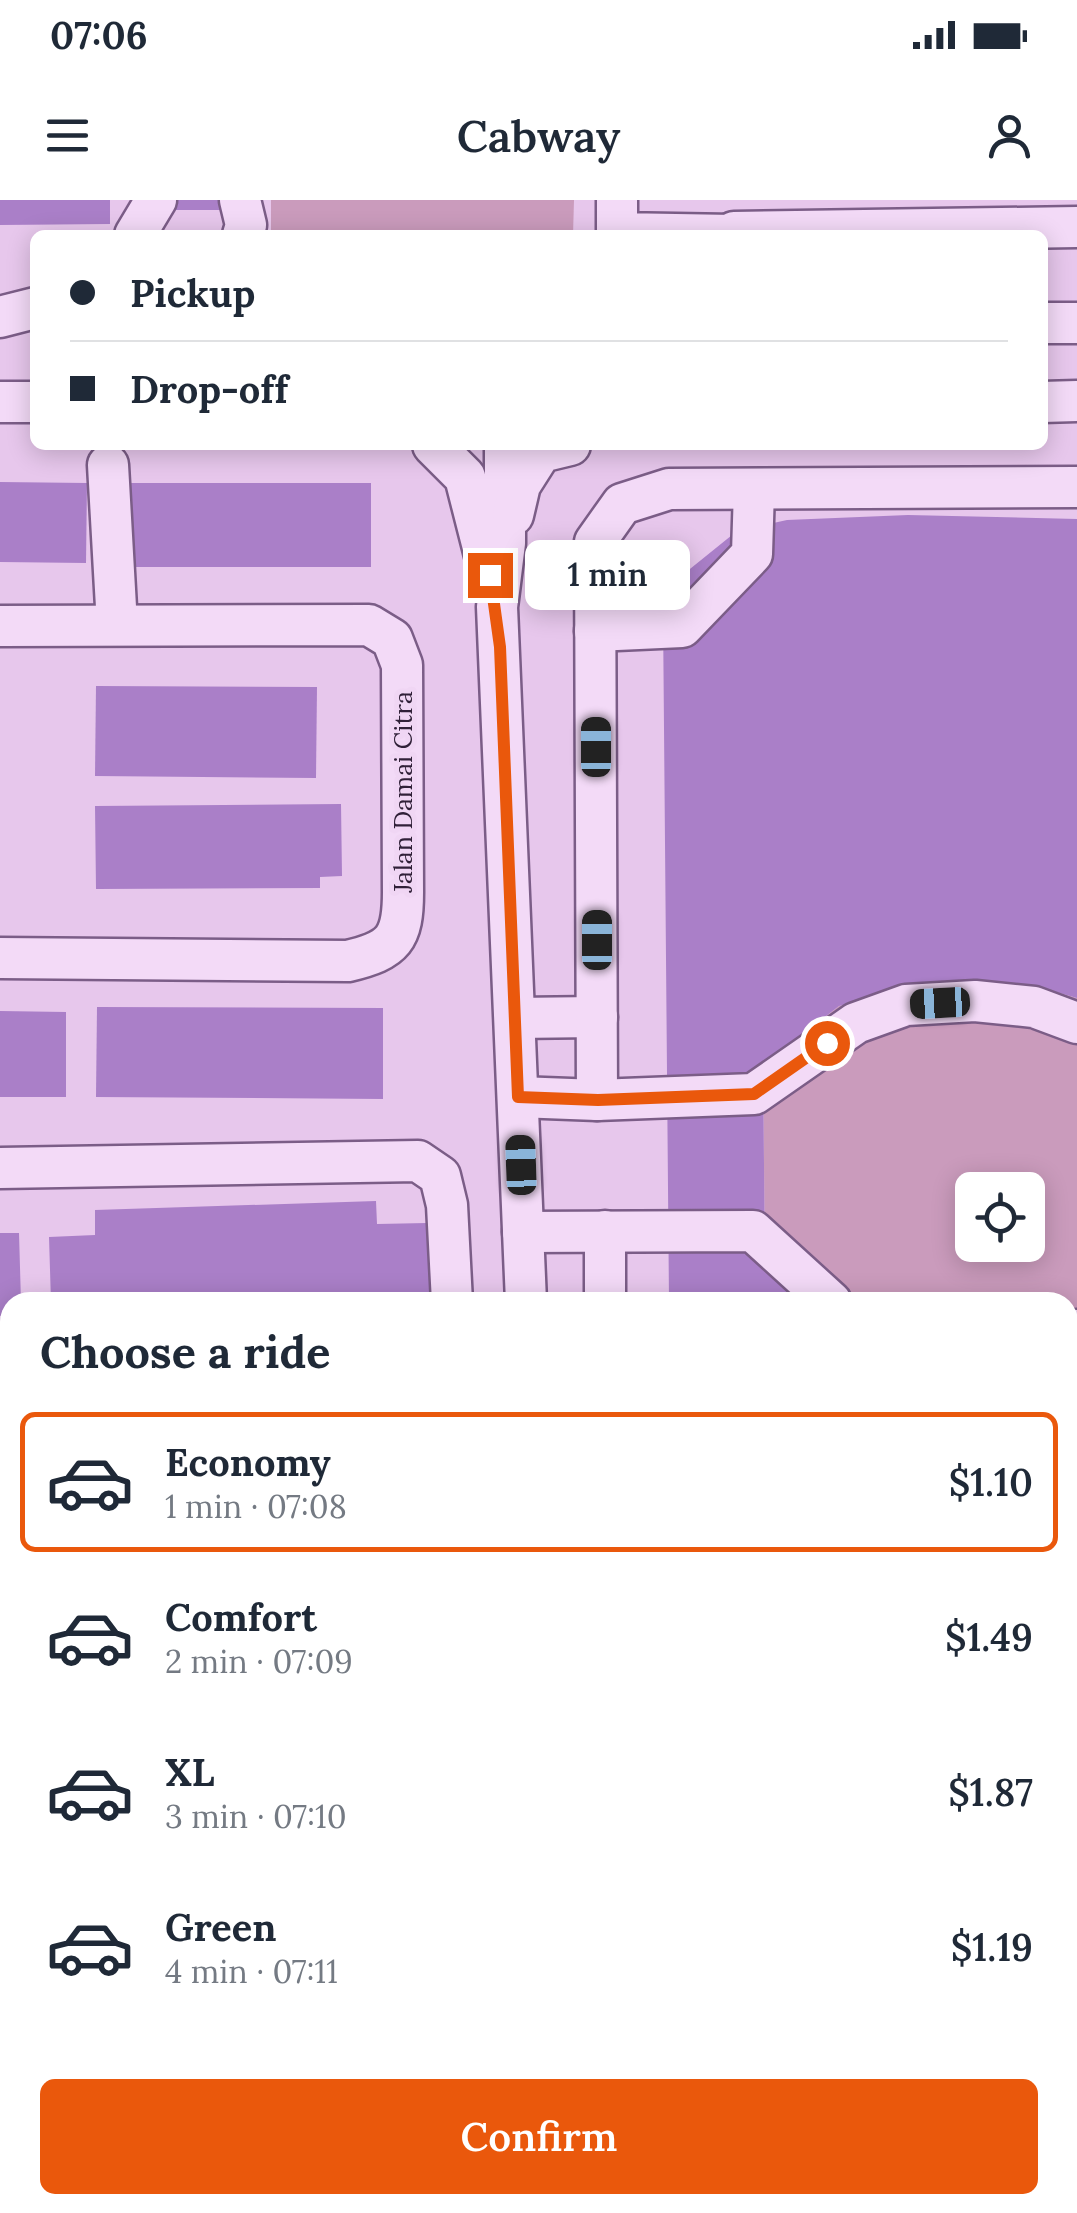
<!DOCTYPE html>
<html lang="en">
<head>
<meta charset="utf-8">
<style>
	:root { --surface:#fff; --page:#f6f6f7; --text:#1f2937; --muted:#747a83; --line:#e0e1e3; --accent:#ea580c }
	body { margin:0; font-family:Lora,serif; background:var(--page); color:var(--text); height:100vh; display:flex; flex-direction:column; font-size:38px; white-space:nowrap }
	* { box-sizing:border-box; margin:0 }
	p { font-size:32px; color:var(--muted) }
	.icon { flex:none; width:55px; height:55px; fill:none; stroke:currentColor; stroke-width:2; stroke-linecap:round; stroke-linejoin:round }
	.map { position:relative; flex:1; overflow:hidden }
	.drawer { position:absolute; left:0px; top:1092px; width:1078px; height:922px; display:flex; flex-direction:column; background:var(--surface); border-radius:30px 30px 0 0; box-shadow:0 5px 25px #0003 }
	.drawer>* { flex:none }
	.hud { position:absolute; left:30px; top:30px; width:1018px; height:220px; border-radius:15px; box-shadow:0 5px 25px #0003; display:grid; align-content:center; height:220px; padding:0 40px; background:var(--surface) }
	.fabs { position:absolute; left:955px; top:972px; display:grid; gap:20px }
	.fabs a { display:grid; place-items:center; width:90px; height:90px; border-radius:15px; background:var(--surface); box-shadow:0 5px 25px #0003; font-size:50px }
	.end { position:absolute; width:45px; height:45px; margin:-22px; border:12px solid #ea580c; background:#fff; box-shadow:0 0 0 5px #fff }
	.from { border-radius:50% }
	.bubble { position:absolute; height:70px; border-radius:15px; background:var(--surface); box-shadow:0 5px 25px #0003; font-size:32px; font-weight:600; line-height:70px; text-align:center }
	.car { position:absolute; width:30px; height:60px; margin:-30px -15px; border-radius:12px; box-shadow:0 0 8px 2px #0007; background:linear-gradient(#222 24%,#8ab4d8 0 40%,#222 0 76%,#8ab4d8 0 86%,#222 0) }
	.hud b { display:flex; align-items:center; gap:35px; height:95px; font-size:38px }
	.hud b+b { border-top:2px solid var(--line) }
	.hud i { width:25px; height:25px; background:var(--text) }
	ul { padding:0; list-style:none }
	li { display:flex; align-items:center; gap:30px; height:140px; margin:0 20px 15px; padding:0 20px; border:5px solid transparent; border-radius:15px }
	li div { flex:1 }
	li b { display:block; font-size:38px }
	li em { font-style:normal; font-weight:600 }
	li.on { border-color:var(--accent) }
	li>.icon { width:90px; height:90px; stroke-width:1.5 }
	h2 { padding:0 40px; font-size:45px; line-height:120px }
	.action { display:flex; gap:20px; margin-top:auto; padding:20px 40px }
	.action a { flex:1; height:115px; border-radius:15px; background:var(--accent); color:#fff; font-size:40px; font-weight:600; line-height:115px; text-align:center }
	.status { display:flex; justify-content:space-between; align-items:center; height:70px; padding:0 50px; background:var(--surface); direction:ltr }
	.status svg { height:28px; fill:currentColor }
	header { display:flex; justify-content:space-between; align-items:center; height:130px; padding:0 40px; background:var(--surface); font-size:45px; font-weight:600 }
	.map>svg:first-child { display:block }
	.green { fill:#ca9bbc; fill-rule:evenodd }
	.building { fill:#aa7fc8 }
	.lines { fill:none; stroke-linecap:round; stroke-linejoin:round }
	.minor-casing { stroke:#7b5d87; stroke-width:45 }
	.minor { stroke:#f3daf7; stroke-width:40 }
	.route { stroke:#ea580c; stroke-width:12 }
	.labels { text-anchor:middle; stroke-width:10; stroke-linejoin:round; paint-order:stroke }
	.street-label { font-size:25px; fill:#302038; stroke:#f0d6f4 }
</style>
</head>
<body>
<div class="status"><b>07:06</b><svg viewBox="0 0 49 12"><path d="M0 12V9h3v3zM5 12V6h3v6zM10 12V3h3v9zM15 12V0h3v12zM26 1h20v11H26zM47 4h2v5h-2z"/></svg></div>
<header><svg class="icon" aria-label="menu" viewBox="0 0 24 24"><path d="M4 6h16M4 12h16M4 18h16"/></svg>Cabway<svg class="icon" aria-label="person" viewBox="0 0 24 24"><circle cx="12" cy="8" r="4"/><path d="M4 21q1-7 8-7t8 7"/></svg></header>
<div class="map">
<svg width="1077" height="2013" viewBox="0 0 1077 2013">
	<rect width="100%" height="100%" fill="#e7c7ec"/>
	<g class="green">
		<polygon points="271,0 574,0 573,35 271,35"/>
		<path d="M936,786L1042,788L1077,798V1148L1068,1152V1102H809L765,1063L763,865L839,806ZM972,990H1028V1045H972Z"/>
		<polygon points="1068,1933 1077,1933 1077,2013 664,2013 665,2005 1068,2005"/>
	</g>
	<g class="building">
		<polygon points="0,0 110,0 110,24 0,25"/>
		<rect x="164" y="0" width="56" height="10"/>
		<polygon points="0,282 87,283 86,363 0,362"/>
		<rect x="118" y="283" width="253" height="84"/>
		<polygon points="908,315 1077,319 1077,798 1042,788 936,786 839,806 763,865 765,1063 809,1102 669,1102 663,413 680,377 737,331 787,320"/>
		<polygon points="96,486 317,487 316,578 95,576"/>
		<polygon points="341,604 342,676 320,677 320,688 96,689 95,606"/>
		<polygon points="97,807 383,808 383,899 96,897"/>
		<polygon points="0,811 66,812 66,897 0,897"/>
		<polygon points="376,1001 377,1024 427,1023 430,1102 51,1102 49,1037 95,1035 95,1010"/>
		<polygon points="0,1033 19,1033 21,1102 10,1102 10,1116 0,1116"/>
		<polygon points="1077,1148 1077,1626 1068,1626 1068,1152"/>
		<polygon points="0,1575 10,1575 10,1657 0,1658"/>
	</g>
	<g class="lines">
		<defs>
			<g id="minor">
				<polyline points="240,0 246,25 243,35"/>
				<polyline points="617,0 617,33 734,35"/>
				<polyline points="734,32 1077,27"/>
				<polyline points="135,35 156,0"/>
				<polyline points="0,117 35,108"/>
				<polyline points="1042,123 1077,123"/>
				<polyline points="0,202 35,202"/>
				<polyline points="1042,202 1077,201"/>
				<polyline points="433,245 465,277 491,379"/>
				<polyline points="505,245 505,343 497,407 526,1102"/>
				<polyline points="108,265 117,425"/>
				<polyline points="513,315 520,285 541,252 570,245"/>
				<path d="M0,426L369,425L392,439L402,465L403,692C403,739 394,750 348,761L0,758"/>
				<polyline points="595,431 682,427 752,354 754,289"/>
				<polyline points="515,818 597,817"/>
				<polyline points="518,897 597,900 754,894 856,823 906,805 975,801 1034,807 1077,823"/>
				<polyline points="597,900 595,342 622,304 669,289 1077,287"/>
				<polyline points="0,968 418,961 440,976 447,1005 452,1102"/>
				<polyline points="605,1031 605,1102"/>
				<polyline points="523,1032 753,1031 831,1102"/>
				<polyline points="1068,1134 1077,1130"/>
				<polyline points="0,1180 10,1180"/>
				<polyline points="0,1515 10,1514"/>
				<polyline points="1068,1643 1077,1643"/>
				<polyline points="0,1703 10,1703"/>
				<polyline points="1068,1704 1077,1704"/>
				<polyline points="1068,1840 1077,1840"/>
				<polyline points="0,1843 10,1843"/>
				<polyline points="449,2005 450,2013"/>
				<polyline points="662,2005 663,2013"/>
			</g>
		</defs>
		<use href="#minor" class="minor-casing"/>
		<use href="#minor" class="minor"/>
	</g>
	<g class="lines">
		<polyline class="route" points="490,375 500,447 518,897 598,900 754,894 827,843"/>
	</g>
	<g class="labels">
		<g class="street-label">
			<text transform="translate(403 592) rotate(-90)" y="9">Jalan Damai Citra</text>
		</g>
	</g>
</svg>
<div class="fabs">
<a><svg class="icon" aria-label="locate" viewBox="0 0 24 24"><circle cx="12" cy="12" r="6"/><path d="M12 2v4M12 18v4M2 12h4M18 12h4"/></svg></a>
</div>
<i class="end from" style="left:827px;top:843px"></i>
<i class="end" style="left:490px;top:375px"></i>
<div class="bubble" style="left:525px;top:340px;width:165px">1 min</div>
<i class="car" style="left:596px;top:547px;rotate:0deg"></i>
<i class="car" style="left:597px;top:740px;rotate:0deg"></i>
<i class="car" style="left:940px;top:803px;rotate:267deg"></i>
<i class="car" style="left:521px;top:965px;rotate:358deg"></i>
<div class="hud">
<b><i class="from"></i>Pickup</b>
<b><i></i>Drop-off</b>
</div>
<section class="drawer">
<h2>Choose a ride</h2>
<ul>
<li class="on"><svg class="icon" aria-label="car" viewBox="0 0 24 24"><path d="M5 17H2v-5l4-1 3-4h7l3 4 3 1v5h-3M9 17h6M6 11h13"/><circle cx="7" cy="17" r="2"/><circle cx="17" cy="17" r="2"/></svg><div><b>Economy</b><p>1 min · 07:08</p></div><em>$1.10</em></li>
<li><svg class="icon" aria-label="car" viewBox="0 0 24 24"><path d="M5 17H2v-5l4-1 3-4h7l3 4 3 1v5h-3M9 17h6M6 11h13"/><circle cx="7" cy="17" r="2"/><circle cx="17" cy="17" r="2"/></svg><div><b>Comfort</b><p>2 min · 07:09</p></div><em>$1.49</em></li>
<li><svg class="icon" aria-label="car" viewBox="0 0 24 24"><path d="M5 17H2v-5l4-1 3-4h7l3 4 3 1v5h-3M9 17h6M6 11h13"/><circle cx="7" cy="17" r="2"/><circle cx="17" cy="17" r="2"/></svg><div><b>XL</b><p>3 min · 07:10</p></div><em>$1.87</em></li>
<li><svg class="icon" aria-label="car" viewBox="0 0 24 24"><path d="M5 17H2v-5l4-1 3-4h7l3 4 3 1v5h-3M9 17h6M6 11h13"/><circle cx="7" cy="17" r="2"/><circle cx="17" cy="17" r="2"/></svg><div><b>Green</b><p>4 min · 07:11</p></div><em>$1.19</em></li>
</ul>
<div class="action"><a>Confirm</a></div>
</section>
</div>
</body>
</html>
